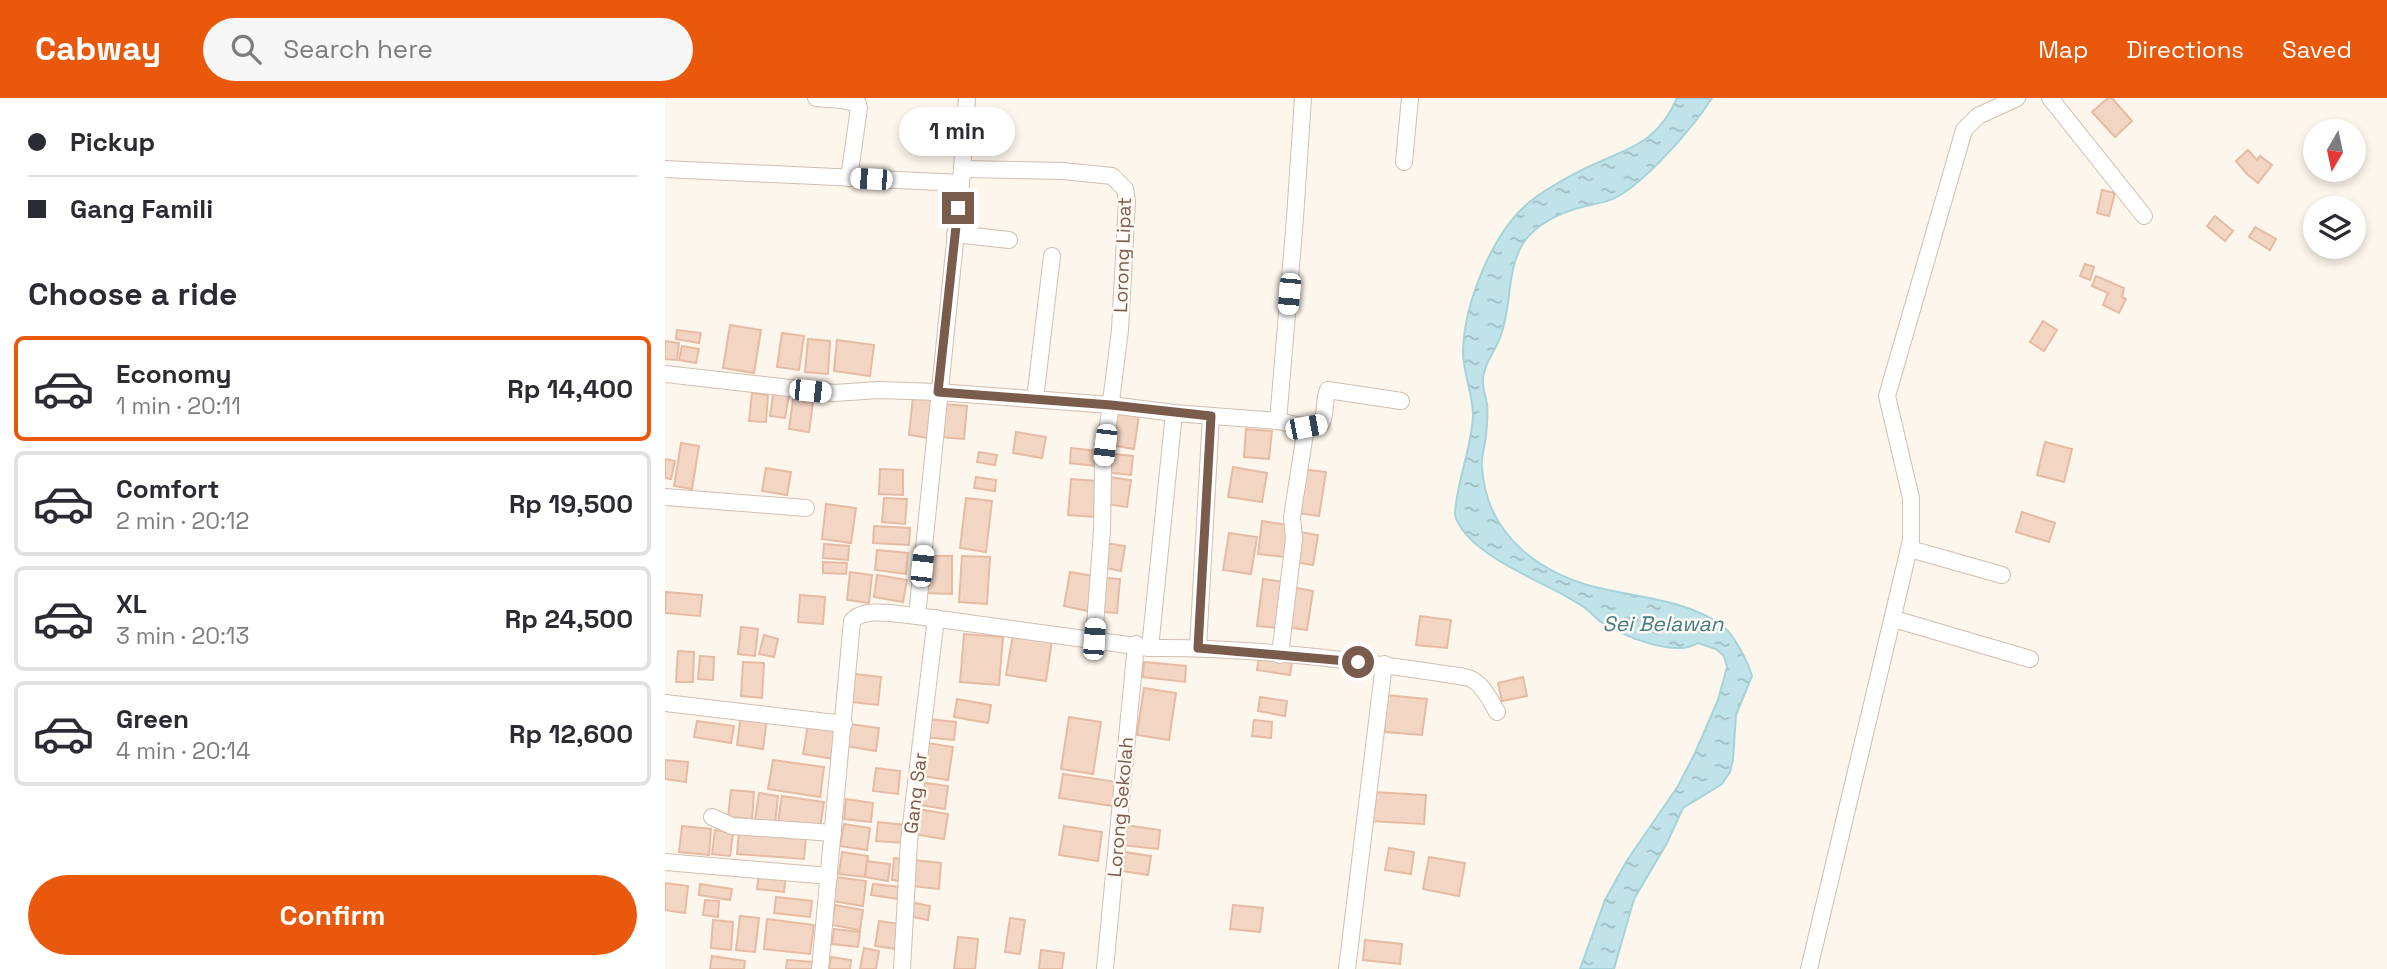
<!DOCTYPE html>
<html lang="en">
<head>
<meta charset="utf-8">
<style>
	:root { --surface:#fff; --page:#f7f7f7; --text:#2b2b33; --muted:#7c7c81; --line:#e1e1e2; --accent:#ea580c }
	body { margin:0; font-family:"Space Grotesk",sans-serif; background:var(--page); color:var(--text); height:100vh; display:flex; flex-direction:column; font-size:26px; white-space:nowrap }
	* { box-sizing:border-box; margin:0 }
	p { font-size:23px; color:var(--muted) }
	.icon { flex:none; width:38px; height:38px; fill:none; stroke:currentColor; stroke-width:2; stroke-linecap:round; stroke-linejoin:round }
	.map { position:relative; flex:1; overflow:hidden }
	.panel { display:flex; flex-direction:column; background:var(--surface); width:665px }
	.panel>* { flex:none }
	.hud { display:grid; align-content:center; height:154px; padding:0 28px; background:var(--surface) }
	.needle { width:46px; rotate:189deg }
	.buttons { position:absolute; left:1638px; top:21px; display:grid; gap:14px }
	.buttons a { display:grid; place-items:center; width:63px; height:63px; border-radius:50%; background:var(--surface); box-shadow:0 4px 10px #0003; font-size:35px }
	.end { position:absolute; width:32px; height:32px; margin:-16px; border:9px solid #7a5c4d; background:#fff; box-shadow:0 0 0 4px #fff }
	.from { border-radius:50% }
	.bubble { position:absolute; height:49px; border-radius:24px; background:var(--surface); box-shadow:0 4px 10px #0003; font-size:23px; font-weight:700; line-height:49px; text-align:center }
	.car { position:absolute; width:21px; height:42px; margin:-21px -10px; border-radius:9px; box-shadow:0 0 5px 2px #0007; background:linear-gradient(#fff 24%,#345 0 40%,#fff 0 76%,#345 0 86%,#fff 0) }
	.hud b { display:flex; align-items:center; gap:24px; height:66px; font-size:26px }
	.hud b+b { border-top:2px solid var(--line) }
	.hud i { width:18px; height:18px; background:var(--text) }
	ul { padding:0; list-style:none }
	li { display:flex; align-items:center; gap:21px; height:105px; margin:0 14px 10px; padding:0 14px; border:4px solid var(--line); border-radius:10px }
	li div { flex:1 }
	li b { display:block; font-size:26px }
	li em { font-style:normal; font-weight:700 }
	li.on { border-color:var(--accent) }
	li>.icon { width:63px; height:63px; stroke-width:1.5 }
	h2 { padding:0 28px; font-size:32px; line-height:84px }
	.button { display:flex; gap:14px; margin-top:auto; padding:14px 28px }
	.button a { flex:1; height:80px; border-radius:42px; background:var(--accent); color:#fff; font-size:28px; font-weight:700; line-height:80px; text-align:center }
	header { display:flex; align-items:center; gap:42px; box-sizing:border-box; height:98px; padding:0 35px; background:var(--accent); color:#fff }
	header strong { font-size:33px }
	nav { display:flex; gap:38px; margin-inline-start:auto; font-size:24px }
	.search { width:490px; height:63px; background:var(--page); display:flex; align-items:center; gap:18px; box-sizing:border-box; padding:0 24px; border-radius:38px; color:var(--muted); font-size:26px }
	main { display:flex; flex:1; min-height:0 }
	.map>svg:first-child { display:block }
	.water { fill:url(#water-ripples); stroke:#a5d3da; stroke-width:2 }
	.building { fill:#f3d5c3; stroke:#e6bba3; stroke-width:2 }
	.lines { fill:none; stroke-linecap:round; stroke-linejoin:round }
	.minor-casing { stroke:#d1beb0; stroke-width:18 }
	.minor { stroke:#fff; stroke-width:16 }
	.route { stroke:#7a5c4d; stroke-width:9 }
	.labels { text-anchor:middle; stroke-width:5; stroke-linejoin:round; paint-order:stroke }
	.street-label { font-size:19px; fill:#7a5c4d; stroke:#fffaf3 }
	.water-label { font-size:21px; font-style:italic; fill:#437c86; stroke:#fffaf3 }
</style>
</head>
<body>
<header>
<strong>Cabway</strong>
<div class="search"><svg class="icon" aria-label="search" viewBox="0 0 24 24"><circle cx="10" cy="10" r="6"/><path d="M15 15l6 6"/></svg>Search here</div>
<nav><a>Map</a><a>Directions</a><a>Saved</a></nav>
</header>
<main>
<section class="panel">
<div class="hud">
<b><i class="from"></i>Pickup</b>
<b><i></i>Gang Famili</b>
</div>
<h2>Choose a ride</h2>
<ul>
<li class="on"><svg class="icon" aria-label="car" viewBox="0 0 24 24"><path d="M5 17H2v-5l4-1 3-4h7l3 4 3 1v5h-3M9 17h6M6 11h13"/><circle cx="7" cy="17" r="2"/><circle cx="17" cy="17" r="2"/></svg><div><b>Economy</b><p>1 min · 20:11</p></div><em>Rp 14,400</em></li>
<li><svg class="icon" aria-label="car" viewBox="0 0 24 24"><path d="M5 17H2v-5l4-1 3-4h7l3 4 3 1v5h-3M9 17h6M6 11h13"/><circle cx="7" cy="17" r="2"/><circle cx="17" cy="17" r="2"/></svg><div><b>Comfort</b><p>2 min · 20:12</p></div><em>Rp 19,500</em></li>
<li><svg class="icon" aria-label="car" viewBox="0 0 24 24"><path d="M5 17H2v-5l4-1 3-4h7l3 4 3 1v5h-3M9 17h6M6 11h13"/><circle cx="7" cy="17" r="2"/><circle cx="17" cy="17" r="2"/></svg><div><b>XL</b><p>3 min · 20:13</p></div><em>Rp 24,500</em></li>
<li><svg class="icon" aria-label="car" viewBox="0 0 24 24"><path d="M5 17H2v-5l4-1 3-4h7l3 4 3 1v5h-3M9 17h6M6 11h13"/><circle cx="7" cy="17" r="2"/><circle cx="17" cy="17" r="2"/></svg><div><b>Green</b><p>4 min · 20:14</p></div><em>Rp 12,600</em></li>
</ul>
<div class="button"><a>Confirm</a></div>
</section>
<div class="map">
<svg width="1722" height="871" viewBox="0 0 1722 871">
	<defs>
		<pattern id="water-ripples" width="26" height="14" patternUnits="userSpaceOnUse" patternTransform="scale(1.75)"><rect width="26" height="14" fill="#bfe3e8"/><path d="M2 4q2-2 4 0t4 0M15 11q2-2 4 0t4 0" fill="none" stroke="#a0bbbe"/></pattern>
	</defs>
	<rect width="100%" height="100%" fill="#fdf6ec"/>
	<path class="water" d="M1012,0H1047C1028,30 982,82 952,99C941,105 929,106 917,109C897,114 871,126 859,144C841,171 847,208 836,237C832,250 822,261 819,275C816,286 820,295 822,306C823,316 822,328 821,338C820,348 816,358 817,369C821,439 878,479 943,492C981,500 1025,504 1058,528C1069,537 1083,564 1087,578L1071,617L1068,662L1065,674L1057,686L1018,710L1002,745L969,801L949,871H915L940,802L961,764L1013,688L1030,655L1053,602L1062,569L1059,558L1051,551L1033,545C1010,560 958,538 936,524C930,520 926,514 920,510C913,505 904,500 897,496C866,479 800,453 790,417C791,383 807,351 808,317C808,296 798,275 798,254C799,205 828,132 867,102C881,91 898,82 913,74C956,51 990,51 1012,0Z"/>
	<g class="building">
		<polygon points="1443,0 1447,0 1467,23 1450,39 1427,14"/>
		<polygon points="1583,52 1592,62 1595,58 1607,67 1593,85 1582,76 1571,63"/>
		<polygon points="1437,92 1450,95 1444,118 1432,115"/>
		<polygon points="1550,118 1568,133 1560,143 1542,128"/>
		<polygon points="1590,129 1611,141 1605,152 1584,139"/>
		<polygon points="1420,166 1429,169 1425,182 1415,178"/>
		<polygon points="1431,178 1459,190 1457,199 1461,201 1454,215 1438,207 1443,195 1427,188"/>
		<polygon points="1378,223 1392,232 1379,253 1365,244"/>
		<polygon points="65,227 96,232 89,275 58,270"/>
		<polygon points="12,232 36,235 34,245 11,241"/>
		<polygon points="117,235 139,238 134,272 112,269"/>
		<polygon points="143,241 165,243 163,276 140,274"/>
		<polygon points="172,242 209,247 205,278 169,273"/>
		<polygon points="0,243 14,245 12,262 0,261"/>
		<polygon points="17,248 34,251 31,265 14,262"/>
		<polygon points="109,290 125,292 120,320 105,318"/>
		<polygon points="129,294 149,297 144,334 124,331"/>
		<polygon points="87,295 103,297 101,324 84,323"/>
		<polygon points="248,299 268,302 264,340 244,337"/>
		<polygon points="279,306 302,308 299,341 276,339"/>
		<polygon points="450,313 474,317 469,351 445,347"/>
		<polygon points="581,331 607,333 604,361 579,359"/>
		<polygon points="351,334 381,339 377,360 348,355"/>
		<polygon points="1380,344 1407,351 1399,384 1372,377"/>
		<polygon points="16,345 34,348 27,391 9,388"/>
		<polygon points="406,350 432,353 430,368 405,365"/>
		<polygon points="314,354 332,357 330,367 312,364"/>
		<polygon points="440,355 468,358 466,377 438,374"/>
		<polygon points="0,361 10,363 6,381 0,380"/>
		<polygon points="568,369 602,375 597,404 563,399"/>
		<polygon points="101,370 126,374 122,397 97,393"/>
		<polygon points="215,371 238,372 238,397 214,396"/>
		<polygon points="637,371 661,374 654,418 631,415"/>
		<polygon points="311,379 331,382 330,393 309,390"/>
		<polygon points="444,379 466,382 462,409 440,406"/>
		<polygon points="406,381 433,383 430,419 403,417"/>
		<polygon points="219,400 242,401 240,426 217,424"/>
		<polygon points="301,400 327,403 321,454 295,450"/>
		<polygon points="161,406 191,410 186,445 157,441"/>
		<polygon points="1357,414 1390,425 1384,444 1351,434"/>
		<polygon points="597,423 624,427 620,459 593,456"/>
		<polygon points="209,428 245,430 244,447 208,445"/>
		<polygon points="635,434 653,437 648,467 630,464"/>
		<polygon points="564,435 592,439 586,476 558,472"/>
		<polygon points="440,445 460,448 456,473 436,469"/>
		<polygon points="159,446 184,448 183,462 158,460"/>
		<polygon points="212,452 243,455 241,476 210,472"/>
		<polygon points="261,458 287,458 287,496 261,495"/>
		<polygon points="297,458 325,459 322,506 294,504"/>
		<polygon points="158,464 182,465 181,476 158,475"/>
		<polygon points="185,474 207,477 204,505 182,502"/>
		<polygon points="405,474 429,478 423,513 399,508"/>
		<polygon points="212,477 242,482 238,504 209,499"/>
		<polygon points="441,480 455,481 452,515 438,514"/>
		<polygon points="598,481 620,484 614,530 592,528"/>
		<polygon points="627,489 648,493 642,532 621,529"/>
		<polygon points="1,494 37,497 35,518 0,515"/>
		<polygon points="135,497 160,499 158,526 133,524"/>
		<polygon points="755,518 786,522 782,550 751,547"/>
		<polygon points="76,529 93,531 90,558 73,556"/>
		<polygon points="299,536 338,539 334,587 295,584"/>
		<polygon points="348,536 387,542 381,583 341,577"/>
		<polygon points="99,537 113,541 109,559 94,556"/>
		<polygon points="13,553 29,554 28,584 11,584"/>
		<polygon points="35,558 49,559 48,582 33,581"/>
		<polygon points="594,559 627,564 625,577 592,572"/>
		<polygon points="78,564 99,565 97,600 76,598"/>
		<polygon points="479,564 521,568 520,584 478,579"/>
		<polygon points="190,576 216,579 213,607 187,604"/>
		<polygon points="858,579 862,598 837,603 833,585"/>
		<polygon points="479,590 511,595 504,642 472,637"/>
		<polygon points="720,597 762,601 757,637 720,634"/>
		<polygon points="595,599 622,603 620,618 593,613"/>
		<polygon points="292,601 326,607 323,625 289,619"/>
		<polygon points="76,617 102,620 98,651 72,647"/>
		<polygon points="404,619 436,624 428,676 396,671"/>
		<polygon points="262,621 291,624 289,642 260,639"/>
		<polygon points="589,622 607,624 606,640 587,638"/>
		<polygon points="32,623 69,628 66,645 29,639"/>
		<polygon points="143,626 175,631 169,661 138,656"/>
		<polygon points="185,626 214,630 211,653 181,648"/>
		<polygon points="262,645 288,649 283,682 257,678"/>
		<polygon points="0,662 23,664 21,684 0,681"/>
		<polygon points="108,662 159,669 155,699 103,691"/>
		<polygon points="211,670 235,673 233,696 208,693"/>
		<polygon points="398,676 452,684 448,708 394,700"/>
		<polygon points="253,684 283,688 280,711 250,706"/>
		<polygon points="66,692 89,694 87,721 63,719"/>
		<polygon points="708,694 761,697 759,726 706,723"/>
		<polygon points="94,695 113,698 110,725 90,722"/>
		<polygon points="117,698 159,704 155,730 113,724"/>
		<polygon points="181,701 208,705 206,724 179,721"/>
		<polygon points="253,711 283,716 279,741 248,736"/>
		<polygon points="213,724 240,727 239,745 211,743"/>
		<polygon points="179,726 205,730 202,752 175,748"/>
		<polygon points="460,727 495,732 493,751 457,747"/>
		<polygon points="17,728 46,731 44,757 14,754"/>
		<polygon points="399,728 437,734 433,763 394,757"/>
		<polygon points="50,732 68,735 65,758 47,756"/>
		<polygon points="74,733 141,738 139,761 72,756"/>
		<polygon points="724,750 749,754 746,776 720,772"/>
		<polygon points="177,754 203,758 200,779 174,776"/>
		<polygon points="460,754 486,758 483,777 457,773"/>
		<polygon points="764,759 800,765 794,798 758,791"/>
		<polygon points="229,760 237,761 234,783 227,782"/>
		<polygon points="249,762 276,765 274,791 247,788"/>
		<polygon points="202,763 225,766 223,783 200,779"/>
		<polygon points="94,775 121,777 119,794 92,791"/>
		<polygon points="171,779 201,783 198,808 167,803"/>
		<polygon points="0,785 23,788 20,815 0,812"/>
		<polygon points="35,786 67,791 65,802 34,797"/>
		<polygon points="208,786 235,789 234,801 206,797"/>
		<polygon points="111,799 147,803 145,819 109,815"/>
		<polygon points="40,802 54,803 53,819 38,817"/>
		<polygon points="245,804 265,808 263,822 243,818"/>
		<polygon points="170,807 198,812 195,832 167,827"/>
		<polygon points="568,807 598,810 595,834 565,831"/>
		<polygon points="75,818 94,820 90,854 71,852"/>
		<polygon points="345,820 360,822 355,856 340,854"/>
		<polygon points="102,821 149,827 145,856 99,851"/>
		<polygon points="48,822 68,824 66,852 46,850"/>
		<polygon points="214,823 235,826 231,851 210,848"/>
		<polygon points="169,831 195,834 193,849 167,846"/>
		<polygon points="293,839 313,841 310,871 289,871"/>
		<polygon points="700,842 737,846 735,866 698,862"/>
		<polygon points="199,850 214,853 211,871 195,871"/>
		<polygon points="376,852 399,855 397,871 374,871"/>
		<polygon points="47,858 80,863 79,871 45,871"/>
		<polygon points="166,859 186,862 185,871 164,871"/>
		<polygon points="122,862 148,864 147,871 121,871"/>
	</g>
	<g class="lines">
		<defs>
			<g id="minor">
				<polyline points="151,0 177,2 193,6 194,10 184,80"/>
				<polyline points="302,0 296,85 252,518 485,550 509,315"/>
				<polyline points="1385,0 1479,118"/>
				<polyline points="739,64 745,0"/>
				<polyline points="0,71 296,85"/>
				<polyline points="297,71 398,73 447,78 460,91 462,103 455,232 438,367 437,432 429,541"/>
				<polyline points="290,136 344,142"/>
				<path d="M0,276L169,295L214,292L273,294L446,307L509,315L613,323L641,329L656,326C662,314 658,304 663,292L736,303"/>
				<polyline points="370,301 387,158"/>
				<polyline points="613,323 630,120 638,0"/>
				<polyline points="0,399 141,410"/>
				<polyline points="1245,451 1337,477"/>
				<polyline points="1229,521 1365,561"/>
				<polyline points="533,549 546,318"/>
				<path d="M485,550C590,549 696,563 800,579C816,582 824,600 832,614"/>
				<polyline points="615,557 629,441 627,419 641,329"/>
				<polyline points="0,605 179,626"/>
				<polyline points="47,719 67,728 168,735"/>
				<polyline points="0,764 164,778"/>
				<path d="M155,871L187,523C199,508 235,517 252,518"/>
				<polyline points="237,871 244,743 271,520"/>
				<polyline points="440,871 471,546"/>
				<polyline points="682,871 719,566"/>
				<polyline points="1144,871 1246,442 1246,400 1222,298 1299,32 1313,18 1352,0"/>
			</g>
		</defs>
		<use href="#minor" class="minor-casing"/>
		<use href="#minor" class="minor"/>
	</g>
	<g class="lines">
		<polyline class="route" points="293,110 273,294 446,307 546,318 533,550 693,564"/>
	</g>
	<g class="labels">
		<g class="street-label">
			<text transform="translate(457 157) rotate(-88)" y="7">Lorong Lipat</text>
			<text transform="translate(250 695) rotate(-83)" y="7">Gang Sar</text>
			<text transform="translate(455 709) rotate(-85)" y="7">Lorong Sekolah</text>
		</g>
		<g class="water-label">
			<text x="998" y="533">Sei Belawan</text>
		</g>
	</g>
</svg>
<div class="buttons">
<a><svg class="needle" viewBox="-14 -14 28 28"><path d="M0-13l5 13h-10z" fill="#e53935"/><path d="M0 13l5-13h-10z" fill="#7c7c81"/></svg></a>
<a><svg class="icon" aria-label="layers" viewBox="0 0 24 24"><path d="M12 4l9 5-9 5-9-5zM3 14l9 5 9-5"/></svg></a>
</div>
<i class="end from" style="left:693px;top:564px"></i>
<i class="end" style="left:293px;top:110px"></i>
<div class="bubble" style="left:234px;top:9px;width:116px">1 min</div>
<i class="car" style="left:206px;top:81px;rotate:273deg"></i>
<i class="car" style="left:624px;top:196px;rotate:185deg"></i>
<i class="car" style="left:145px;top:293px;rotate:96deg"></i>
<i class="car" style="left:641px;top:329px;rotate:79deg"></i>
<i class="car" style="left:440px;top:347px;rotate:187deg"></i>
<i class="car" style="left:257px;top:468px;rotate:6deg"></i>
<i class="car" style="left:429px;top:541px;rotate:4deg"></i>
</div>
</main>
</body>
</html>
